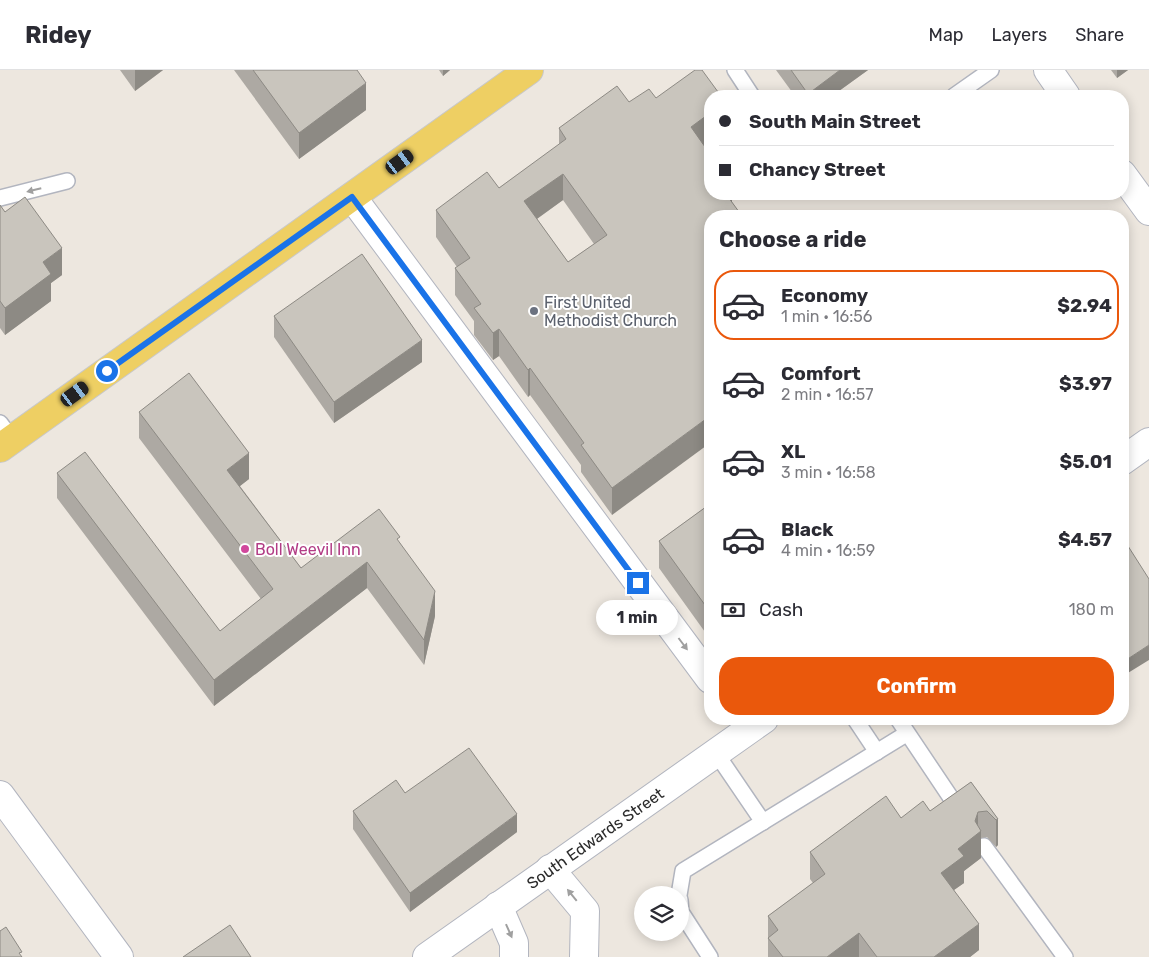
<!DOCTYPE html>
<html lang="en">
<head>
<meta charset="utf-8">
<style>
	:root { --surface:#fff; --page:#f2f2f3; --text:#2b2b33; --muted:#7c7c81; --line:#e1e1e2; --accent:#ea580c }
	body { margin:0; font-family:Rubik,sans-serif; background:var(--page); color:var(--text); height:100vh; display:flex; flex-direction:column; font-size:19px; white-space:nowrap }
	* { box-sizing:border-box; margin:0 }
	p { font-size:16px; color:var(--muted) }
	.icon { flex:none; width:28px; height:28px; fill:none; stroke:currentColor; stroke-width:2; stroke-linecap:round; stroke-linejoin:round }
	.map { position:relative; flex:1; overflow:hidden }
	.panel { position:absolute; left:704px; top:140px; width:425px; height:515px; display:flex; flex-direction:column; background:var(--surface); border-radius:20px; box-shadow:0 2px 12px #0003 }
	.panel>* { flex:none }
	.guide { position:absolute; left:704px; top:20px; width:425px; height:110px; border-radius:20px; box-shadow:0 2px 12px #0003; display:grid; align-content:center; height:110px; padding:0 15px; background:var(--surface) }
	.fabs { position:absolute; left:634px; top:816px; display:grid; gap:10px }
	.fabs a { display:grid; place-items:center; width:55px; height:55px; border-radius:50%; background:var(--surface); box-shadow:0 2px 12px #0003; font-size:25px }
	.end { position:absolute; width:22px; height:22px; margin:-11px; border:6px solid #1a73e8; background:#fff; box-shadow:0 0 0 2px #fff }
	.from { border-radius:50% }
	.bubble { position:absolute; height:35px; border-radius:18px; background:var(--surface); box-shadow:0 2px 12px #0003; font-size:16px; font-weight:700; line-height:35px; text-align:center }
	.car { position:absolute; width:15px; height:30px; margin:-15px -8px; border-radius:6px; box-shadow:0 0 4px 1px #0007; background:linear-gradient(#222 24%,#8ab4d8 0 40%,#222 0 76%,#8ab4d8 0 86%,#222 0) }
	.guide b { display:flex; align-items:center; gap:18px; height:48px; font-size:19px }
	.guide b+b { border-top:1px solid var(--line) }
	.guide i { width:12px; height:12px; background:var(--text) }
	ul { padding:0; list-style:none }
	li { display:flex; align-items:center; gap:15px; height:70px; margin:0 10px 8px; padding:0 5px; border:2px solid transparent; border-radius:20px }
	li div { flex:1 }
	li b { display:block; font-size:19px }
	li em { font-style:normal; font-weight:700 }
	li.on { border-color:var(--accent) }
	li>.icon { width:45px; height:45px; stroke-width:1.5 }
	h2 { padding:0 15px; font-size:22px; line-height:60px }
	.pay { display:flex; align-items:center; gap:12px; height:55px; padding:0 15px; font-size:19px }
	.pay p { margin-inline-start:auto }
	.primary-button { display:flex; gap:10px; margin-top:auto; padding:10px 15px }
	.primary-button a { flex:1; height:58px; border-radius:20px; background:var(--accent); color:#fff; font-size:20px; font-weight:700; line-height:58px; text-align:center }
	header { display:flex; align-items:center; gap:30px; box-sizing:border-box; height:70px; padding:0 25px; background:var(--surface); border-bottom:1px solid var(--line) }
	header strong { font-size:24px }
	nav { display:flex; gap:28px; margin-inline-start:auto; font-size:18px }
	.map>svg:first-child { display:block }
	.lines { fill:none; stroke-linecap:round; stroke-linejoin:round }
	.lane-casing { stroke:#b2b5bf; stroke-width:18 }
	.street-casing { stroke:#b2b5bf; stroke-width:30 }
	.primary-casing { stroke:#c8c8c8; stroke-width:30 }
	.lane { stroke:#fff; stroke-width:15 }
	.street { stroke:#fff; stroke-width:28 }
	.primary { stroke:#eecf63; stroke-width:28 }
	.wall { fill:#ada9a3; fill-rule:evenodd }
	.shaded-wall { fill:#8d8a84 }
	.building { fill:#c9c5bd; stroke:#8d8a84; fill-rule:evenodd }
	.oneway { fill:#a0a0a0 }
	.route { stroke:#1a73e8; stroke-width:6 }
	.worship-dot { fill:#6b7280; stroke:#fff; stroke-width:2 }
	.hotel-dot { fill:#d1479c; stroke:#fff; stroke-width:2 }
	.labels { text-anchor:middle; stroke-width:4; stroke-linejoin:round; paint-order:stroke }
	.worship-label { font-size:16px; fill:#5b616d; stroke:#fff; text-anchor:start }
	.hotel-label { font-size:16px; fill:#b23c85; stroke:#fff; text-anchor:start }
	.street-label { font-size:16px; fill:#2c2c2c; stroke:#fff }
</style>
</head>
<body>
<header>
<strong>Ridey</strong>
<nav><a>Map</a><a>Layers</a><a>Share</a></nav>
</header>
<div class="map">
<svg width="1149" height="887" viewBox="0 0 1149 887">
	<rect width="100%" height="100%" fill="#ede7df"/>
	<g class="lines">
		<defs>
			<g id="lane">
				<polyline points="735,0 752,26"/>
				<polyline points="954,26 991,0"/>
				<polyline points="0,128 67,111"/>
				<polyline points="0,353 12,369"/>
				<polyline points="855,649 877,682"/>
				<polyline points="898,649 955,734"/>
				<polyline points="716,683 763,752"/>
				<polyline points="984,776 1065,887"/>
				<polyline points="679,825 683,801 906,664"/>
				<polyline points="680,830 681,842 710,887"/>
			</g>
			<g id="street">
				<polyline points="1048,0 1066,26"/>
				<polyline points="1122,104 1149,141"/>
				<polyline points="352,127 710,609"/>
				<polyline points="1122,391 1149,372"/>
				<polyline points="0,725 119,887"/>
				<polyline points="550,799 585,841 584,887"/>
				<polyline points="498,836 514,873 514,887"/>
				<polyline points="427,887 764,649"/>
			</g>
			<polyline id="primary" points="0,378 529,0"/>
		</defs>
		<use href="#lane" class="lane-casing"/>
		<use href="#street" class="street-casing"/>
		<use href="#primary" class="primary-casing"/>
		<use href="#lane" class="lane"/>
		<use href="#street" class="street"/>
		<use href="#primary" class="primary"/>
	</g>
	<g class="wall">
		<polygon points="120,0 163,0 135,21"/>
		<polygon points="234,0 357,0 366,40 299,89"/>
		<polygon points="439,0 450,0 443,6"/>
		<polygon points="776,0 868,0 832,26 795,26"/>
		<polygon points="1111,0 1128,0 1117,8"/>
		<path d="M710,26V70L704,75L732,124L612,445L581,402V395L530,325L528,327L499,286L493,290L474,265V251L455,225V198L457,197L436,167V140L499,118L559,75V58L629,32L656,28ZM563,130L594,174L568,192L537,149Z"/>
		<polygon points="0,135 5,142 62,205 51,213 51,231 5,265 0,258"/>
		<polygon points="274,246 422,292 334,353 274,267"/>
		<polygon points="139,342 249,409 240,416 301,498 400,473 435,546 424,595 367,518 214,636 57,428 57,403 220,561 261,529 139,368"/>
		<polygon points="710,434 710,569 659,498 659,471"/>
		<polygon points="971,712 998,749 998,775 996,777 987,767 981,768 981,788 964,801 964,813 954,820 979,880 970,887 768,887 768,846 813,813 810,809 810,782 901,748 930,741"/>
		<polygon points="405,723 517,762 410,842 353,759 353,741"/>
	</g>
	<g class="shaded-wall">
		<polygon points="135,0 163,0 135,21"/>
		<polygon points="443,0 450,0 443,6"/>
		<polygon points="840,0 868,0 832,26 808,26 808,24"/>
		<polygon points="1117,0 1128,0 1117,8"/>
		<polygon points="366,13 366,40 299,89 299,63"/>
		<polygon points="710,43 710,70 691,84 691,57"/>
		<polygon points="563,104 563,130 524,158 524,131"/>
		<polygon points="723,124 732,124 732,141"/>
		<polygon points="62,178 62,205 51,213 51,231 5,265 5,238 43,192"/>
		<polygon points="499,259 499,286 493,290 493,263"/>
		<polygon points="422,270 422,292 334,353 334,332"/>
		<polygon points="530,298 530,325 528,327 528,300"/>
		<polygon points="710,346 710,373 612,445 612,418"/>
		<polygon points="249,383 249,409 227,426 227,400"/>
		<polygon points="367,492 367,518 214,636 214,610"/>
		<polygon points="435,521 435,546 424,595 424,570"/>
		<polygon points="1149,575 1149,590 1123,606 1123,592"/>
		<polygon points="978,742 978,763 981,761 981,788 964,801 964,813 941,829 941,803 975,751"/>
		<polygon points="517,744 517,762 410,842 410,823"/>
		<polygon points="998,749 998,775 996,777 996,750"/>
		<polygon points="979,854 979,880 970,887 934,887"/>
		<polygon points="859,863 859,887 827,887"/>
	</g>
	<g class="building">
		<polygon points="253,0 357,0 366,13 299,63"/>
		<path d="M695,0H702L721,26H710V43L691,57L710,84V124H726L742,146H710V346L612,418L581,375L584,373L530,298L528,300L499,259L493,263L474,238L481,234L455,198L470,188L436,140L487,102L499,118L566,69L559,58L617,16L629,32L649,19L656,28ZM563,104L607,165L568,192L524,131Z"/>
		<polygon points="791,0 840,0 808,24"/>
		<polygon points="25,127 62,178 43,192 51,204 5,238 0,231 0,135 5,142"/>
		<polygon points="362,184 422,270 334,332 274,246"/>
		<polygon points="189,303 249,383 227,400 301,498 379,439 400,467 397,469 435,521 424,570 367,492 214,610 57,403 85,382 220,561 273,519 139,342"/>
		<polygon points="710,434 710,542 659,471"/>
		<polygon points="1128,476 1149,509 1149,575 1123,592 1122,480"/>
		<polygon points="469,678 517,744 410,823 353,741 396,710 405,723"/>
		<polygon points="971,712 998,749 996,750 987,741 978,742 975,751 981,761 958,779 964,786 941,803 979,854 934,887 877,887 859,863 827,887 783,887 768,868 778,860 768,846 825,804 810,782 886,726 901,748 923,731 930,741"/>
		<polygon points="230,855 251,887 183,887"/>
		<polygon points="6,857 22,882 19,883 22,887 0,887 0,861"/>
	</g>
	<defs><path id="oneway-solid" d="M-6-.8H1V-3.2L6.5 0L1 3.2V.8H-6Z" transform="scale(1.25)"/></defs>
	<g class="oneway">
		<use href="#oneway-solid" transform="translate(34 120) rotate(166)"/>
		<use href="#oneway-solid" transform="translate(683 574) rotate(53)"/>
		<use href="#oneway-solid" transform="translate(572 825) rotate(-129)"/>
		<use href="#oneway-solid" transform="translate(509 861) rotate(66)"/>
	</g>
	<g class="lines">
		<polyline class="route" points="107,301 352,127 638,513"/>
	</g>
	<circle class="worship-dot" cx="534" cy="241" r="5"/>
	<circle class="hotel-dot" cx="245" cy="479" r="5"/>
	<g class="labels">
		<g class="worship-label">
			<text x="544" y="238">First United<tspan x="544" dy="18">Methodist Church</tspan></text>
		</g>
		<g class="hotel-label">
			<text x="255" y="485">Boll Weevil Inn</text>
		</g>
		<g class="street-label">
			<text transform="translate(595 768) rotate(-35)" y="6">South Edwards Street</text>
		</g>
	</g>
</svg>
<div class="fabs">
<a><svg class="icon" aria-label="layers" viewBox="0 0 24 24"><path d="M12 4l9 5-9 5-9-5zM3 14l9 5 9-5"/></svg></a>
</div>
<i class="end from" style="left:107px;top:301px"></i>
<i class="end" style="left:638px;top:513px"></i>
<div class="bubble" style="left:596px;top:530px;width:82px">1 min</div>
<i class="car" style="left:400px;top:92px;rotate:54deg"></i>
<i class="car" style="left:75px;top:324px;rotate:54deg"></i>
<div class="guide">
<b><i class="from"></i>South Main Street</b>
<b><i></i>Chancy Street</b>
</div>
<section class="panel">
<h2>Choose a ride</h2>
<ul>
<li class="on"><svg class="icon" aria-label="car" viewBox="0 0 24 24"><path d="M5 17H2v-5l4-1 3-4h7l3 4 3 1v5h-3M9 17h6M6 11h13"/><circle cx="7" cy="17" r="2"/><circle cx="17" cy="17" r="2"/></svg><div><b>Economy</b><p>1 min · 16:56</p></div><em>$2.94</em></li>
<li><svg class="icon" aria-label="car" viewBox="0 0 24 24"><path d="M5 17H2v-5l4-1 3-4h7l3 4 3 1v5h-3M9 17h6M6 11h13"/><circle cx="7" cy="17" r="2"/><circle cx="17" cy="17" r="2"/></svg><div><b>Comfort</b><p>2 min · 16:57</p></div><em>$3.97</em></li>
<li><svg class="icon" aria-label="car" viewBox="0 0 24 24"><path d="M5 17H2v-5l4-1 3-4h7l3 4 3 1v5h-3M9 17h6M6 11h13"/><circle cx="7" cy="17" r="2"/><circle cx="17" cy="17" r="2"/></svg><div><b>XL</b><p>3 min · 16:58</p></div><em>$5.01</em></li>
<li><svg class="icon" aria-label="car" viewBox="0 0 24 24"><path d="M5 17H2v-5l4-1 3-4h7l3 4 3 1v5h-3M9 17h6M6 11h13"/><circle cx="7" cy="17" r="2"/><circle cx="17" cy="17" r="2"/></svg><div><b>Black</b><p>4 min · 16:59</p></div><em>$4.57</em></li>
</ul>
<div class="pay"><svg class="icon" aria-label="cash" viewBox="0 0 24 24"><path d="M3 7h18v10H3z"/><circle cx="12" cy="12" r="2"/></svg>Cash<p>180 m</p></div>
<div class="primary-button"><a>Confirm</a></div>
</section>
</div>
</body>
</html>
